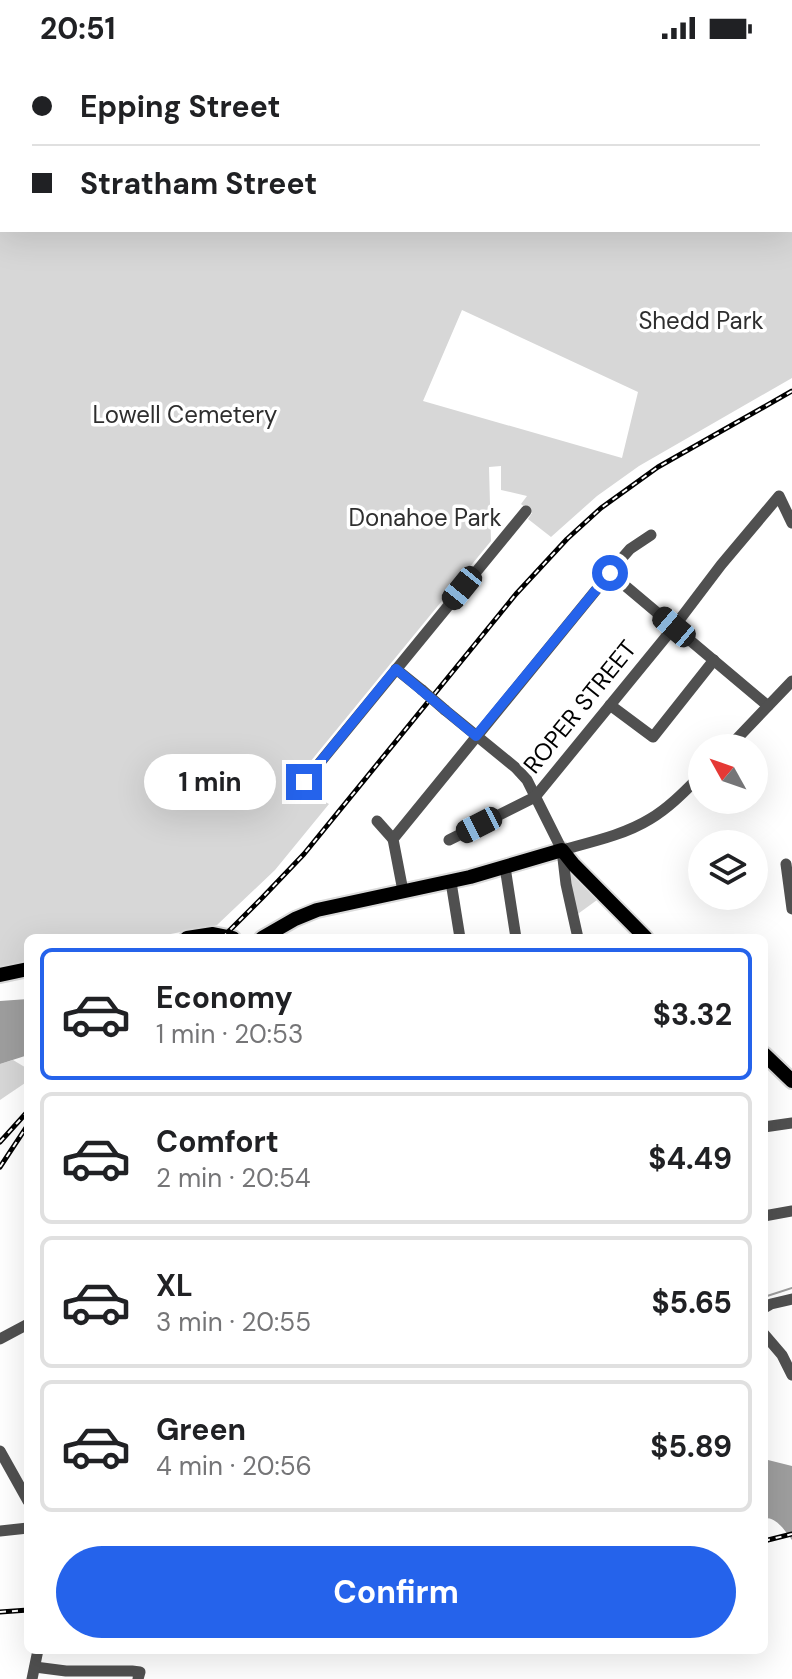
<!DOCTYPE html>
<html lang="en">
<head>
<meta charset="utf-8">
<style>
	:root { --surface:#fff; --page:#f6f6f6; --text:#202124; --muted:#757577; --line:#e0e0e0; --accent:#2563eb }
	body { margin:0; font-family:"DM Sans",sans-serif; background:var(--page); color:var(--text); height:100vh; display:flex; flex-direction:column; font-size:30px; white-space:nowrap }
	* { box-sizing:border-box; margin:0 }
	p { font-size:26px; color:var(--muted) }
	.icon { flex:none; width:44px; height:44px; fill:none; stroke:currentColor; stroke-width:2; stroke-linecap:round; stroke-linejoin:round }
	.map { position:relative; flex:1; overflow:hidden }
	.side { position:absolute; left:24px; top:878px; width:744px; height:720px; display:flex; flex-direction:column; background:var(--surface); border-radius:12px; box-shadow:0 8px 32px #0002 }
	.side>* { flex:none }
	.guide { position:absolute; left:0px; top:0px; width:792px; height:176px; box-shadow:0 8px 32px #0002; display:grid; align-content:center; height:176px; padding:0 32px; background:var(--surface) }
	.needle { width:52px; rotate:310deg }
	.controls { position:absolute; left:688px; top:678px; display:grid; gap:16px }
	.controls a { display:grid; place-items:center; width:80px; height:80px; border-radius:50%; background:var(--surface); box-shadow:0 8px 32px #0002; font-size:40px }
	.end { position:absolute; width:36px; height:36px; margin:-18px; border:10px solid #2563eb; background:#fff; box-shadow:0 0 0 4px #fff }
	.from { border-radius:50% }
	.bubble { position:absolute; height:56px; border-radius:28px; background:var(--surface); box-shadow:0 8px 32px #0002; font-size:26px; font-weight:700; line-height:56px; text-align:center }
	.car { position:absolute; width:24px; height:48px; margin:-24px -12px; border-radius:10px; box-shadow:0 0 6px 2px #0007; background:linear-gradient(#222 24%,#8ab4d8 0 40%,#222 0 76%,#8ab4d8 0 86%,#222 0) }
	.guide b { display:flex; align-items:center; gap:28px; height:76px; font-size:30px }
	.guide b+b { border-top:2px solid var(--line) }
	.guide i { width:20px; height:20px; background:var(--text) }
	ul { padding:14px 0 0; list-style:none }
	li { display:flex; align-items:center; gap:24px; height:132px; margin:0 16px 12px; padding:0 16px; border:4px solid var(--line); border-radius:12px }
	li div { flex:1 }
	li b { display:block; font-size:30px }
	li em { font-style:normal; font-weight:700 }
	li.selected { border-color:var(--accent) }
	li>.icon { width:72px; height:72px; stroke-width:1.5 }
	.action { display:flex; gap:16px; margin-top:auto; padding:16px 32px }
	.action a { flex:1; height:92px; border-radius:48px; background:var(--accent); color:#fff; font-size:32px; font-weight:700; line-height:92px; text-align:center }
	.status { display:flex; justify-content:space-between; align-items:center; height:56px; padding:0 40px; background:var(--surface); direction:ltr }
	.status svg { height:22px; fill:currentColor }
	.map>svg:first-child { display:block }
	.green { fill:#d7d7d7; fill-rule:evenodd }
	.water { fill:#9e9e9e }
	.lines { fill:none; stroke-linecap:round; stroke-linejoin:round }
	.stream { stroke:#9e9e9e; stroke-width:2 }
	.major-casing { stroke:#dbdbdb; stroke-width:18 }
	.minor { stroke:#505050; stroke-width:11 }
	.major { stroke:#000; stroke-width:14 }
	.rail-casing { stroke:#000; stroke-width:5 }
	.rail { stroke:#fff; stroke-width:2; stroke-dasharray:6; stroke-linecap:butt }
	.minor-bridge { stroke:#505050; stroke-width:11 }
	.route { stroke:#2563eb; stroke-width:10 }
	.labels { text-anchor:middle; stroke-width:7; stroke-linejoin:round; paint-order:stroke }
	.park-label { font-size:24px; fill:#2e2e2e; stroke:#fff }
	.street-label { font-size:24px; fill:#000; stroke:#fff }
</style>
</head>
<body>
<div class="status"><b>20:51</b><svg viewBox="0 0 49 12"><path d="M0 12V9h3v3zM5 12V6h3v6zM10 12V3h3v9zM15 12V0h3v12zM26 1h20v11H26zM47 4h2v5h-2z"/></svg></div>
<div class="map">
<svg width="792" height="1623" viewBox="0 0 792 1623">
	<rect width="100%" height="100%" fill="#fff"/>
	<g class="green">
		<polygon points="0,0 412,0 415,2 2,2 2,168 0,168"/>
		<path d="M0,172H2V174H789L792,175V322L639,410L597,440L551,481L528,463L532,457L521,448L527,440L501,434V410L489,411L491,485L292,728L329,748L275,814L217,869L150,882H28V906L0,912ZM462,254L638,336L622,402L423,345Z"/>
		<polygon points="569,815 597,844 575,860"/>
		<polygon points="13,1004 28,1013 28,1025 0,1044 0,1008"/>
	</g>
	<g class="water">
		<polygon points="28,943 28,999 0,1008 0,945"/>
		<path d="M764,1403L792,1410V1484C785,1475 777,1461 764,1462Z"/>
	</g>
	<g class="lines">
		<polyline class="stream" points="764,1241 792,1232"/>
		<defs>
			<g id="major">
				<polyline points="425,0 427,2"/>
				<polyline points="790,167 792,168"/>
				<polyline points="187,882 213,878 233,882"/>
				<polyline points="262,882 295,863 317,854 470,821 562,794 574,809 646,882"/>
				<polyline points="0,919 28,913"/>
				<polyline points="764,998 792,1025"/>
			</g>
		</defs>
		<use href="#major" class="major-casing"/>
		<g class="minor">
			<polyline points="588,0 589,0"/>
			<polyline points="759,2 760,0"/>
			<polyline points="790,118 792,113"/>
			<polyline points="610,517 768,650"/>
			<polyline points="396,613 422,634"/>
			<polyline points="610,649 653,681 714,604"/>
			<polyline points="445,654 516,712 527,724 562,794 566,828 578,882"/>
			<polyline points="728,692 792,625"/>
			<polyline points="304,726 526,455"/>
			<polyline points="377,765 393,783"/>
			<polyline points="449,784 535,741 674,571 721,509 779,440 792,467"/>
			<path d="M562,794C591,786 624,779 650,763C670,751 686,734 702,718"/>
			<polyline points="786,808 792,853"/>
			<polyline points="505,811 516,882"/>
			<polyline points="451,826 460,882"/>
			<polyline points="403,835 393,783 623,501 630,493 651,479"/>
			<polyline points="764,1071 792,1067"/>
			<polyline points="764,1160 792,1155"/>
			<polyline points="764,1252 771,1248 792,1243"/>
			<polyline points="764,1278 782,1299 792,1319"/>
			<polyline points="0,1283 28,1268"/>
			<polyline points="0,1395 28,1445"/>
			<polyline points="0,1475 28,1472"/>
			<polyline points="35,1611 66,1615 132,1615 140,1616 138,1623"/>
			<polyline points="32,1623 38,1594"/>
		</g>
		<use href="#major" class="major"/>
		<defs>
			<g id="rail">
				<polyline points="222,882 262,842 304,798 516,538 567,483 601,452 658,411 792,335"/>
				<polyline points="0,1086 28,1055"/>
				<polyline points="0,1111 27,1070"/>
				<polyline points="764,1485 792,1478"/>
				<polyline points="0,1556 28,1554"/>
			</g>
		</defs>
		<use href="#rail" class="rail-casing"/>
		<use href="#rail" class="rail"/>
		<polyline class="minor-bridge" points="422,634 445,654"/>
	</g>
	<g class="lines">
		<polyline class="route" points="304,726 396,613 476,680 610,517"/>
	</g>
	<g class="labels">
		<g class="park-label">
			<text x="701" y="273">Shedd Park</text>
			<text x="185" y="367">Lowell Cemetery</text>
			<text x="425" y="470">Donahoe Park</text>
		</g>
		<g class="street-label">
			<text transform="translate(580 651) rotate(-51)" y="8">ROPER STREET</text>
		</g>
	</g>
</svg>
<div class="controls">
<a><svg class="needle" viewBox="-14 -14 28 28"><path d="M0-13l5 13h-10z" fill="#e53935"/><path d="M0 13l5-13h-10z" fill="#757577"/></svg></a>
<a><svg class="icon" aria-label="layers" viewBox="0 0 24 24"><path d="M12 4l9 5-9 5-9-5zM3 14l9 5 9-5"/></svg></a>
</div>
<i class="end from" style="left:610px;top:517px"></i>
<i class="end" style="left:304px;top:726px"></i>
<div class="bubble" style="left:144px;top:698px;width:132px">1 min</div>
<i class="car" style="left:462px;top:532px;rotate:219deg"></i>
<i class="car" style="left:674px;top:571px;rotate:310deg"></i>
<i class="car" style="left:479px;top:769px;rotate:243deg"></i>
<div class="guide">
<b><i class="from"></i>Epping Street</b>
<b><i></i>Stratham Street</b>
</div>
<section class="side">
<ul>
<li class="selected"><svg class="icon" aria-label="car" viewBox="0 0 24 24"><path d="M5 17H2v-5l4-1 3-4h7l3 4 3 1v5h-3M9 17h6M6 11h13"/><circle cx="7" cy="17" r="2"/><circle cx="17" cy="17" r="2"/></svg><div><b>Economy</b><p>1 min · 20:53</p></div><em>$3.32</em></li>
<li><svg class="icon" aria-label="car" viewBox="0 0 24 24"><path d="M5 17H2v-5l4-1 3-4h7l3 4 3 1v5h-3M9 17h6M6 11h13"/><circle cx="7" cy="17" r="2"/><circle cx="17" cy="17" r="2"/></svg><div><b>Comfort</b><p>2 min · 20:54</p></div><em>$4.49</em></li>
<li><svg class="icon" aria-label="car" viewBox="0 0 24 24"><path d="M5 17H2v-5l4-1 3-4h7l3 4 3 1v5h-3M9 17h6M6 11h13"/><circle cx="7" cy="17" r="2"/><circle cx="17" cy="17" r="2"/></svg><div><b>XL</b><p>3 min · 20:55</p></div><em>$5.65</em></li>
<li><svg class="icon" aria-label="car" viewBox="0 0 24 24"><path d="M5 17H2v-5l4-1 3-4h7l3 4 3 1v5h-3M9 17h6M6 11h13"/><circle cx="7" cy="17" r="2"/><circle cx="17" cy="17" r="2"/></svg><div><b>Green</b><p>4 min · 20:56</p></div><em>$5.89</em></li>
</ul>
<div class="action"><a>Confirm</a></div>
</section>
</div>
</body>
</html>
